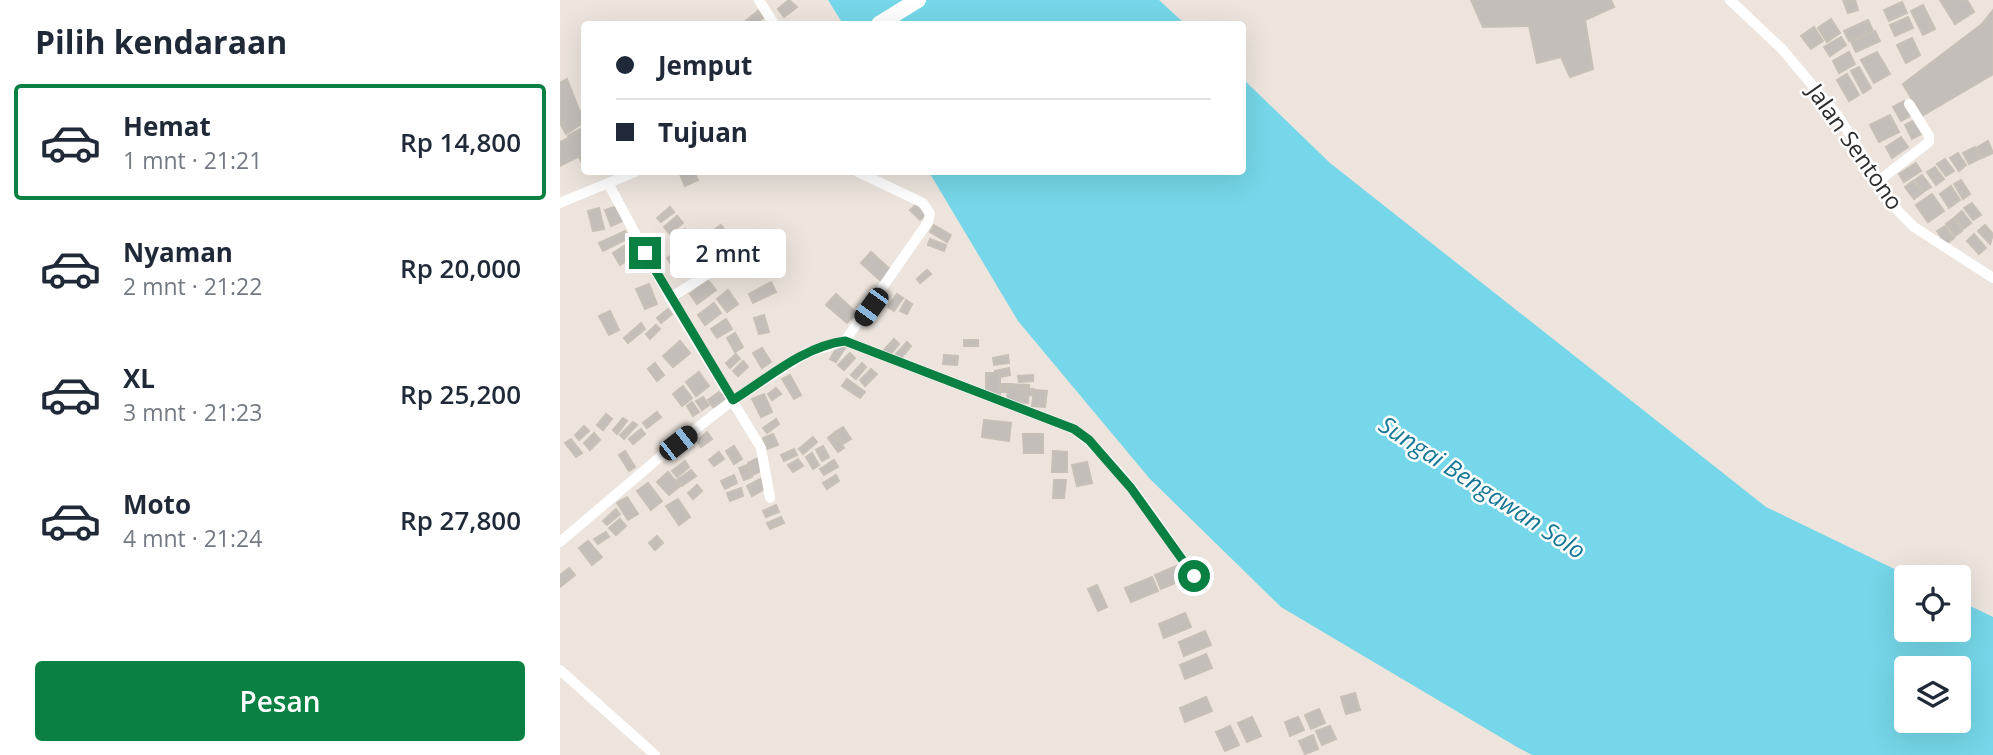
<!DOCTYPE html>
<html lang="id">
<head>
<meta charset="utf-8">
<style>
	:root { --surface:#fff; --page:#f2f2f3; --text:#1f2937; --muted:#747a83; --line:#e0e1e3; --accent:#0b8043 }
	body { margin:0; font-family:"Open Sans",sans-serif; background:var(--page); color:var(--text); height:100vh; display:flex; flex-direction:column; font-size:26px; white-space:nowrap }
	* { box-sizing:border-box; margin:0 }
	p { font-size:23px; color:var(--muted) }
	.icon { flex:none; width:38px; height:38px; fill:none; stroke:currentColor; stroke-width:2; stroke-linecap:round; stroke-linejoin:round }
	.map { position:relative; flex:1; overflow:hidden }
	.panel { display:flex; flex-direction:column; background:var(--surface); width:560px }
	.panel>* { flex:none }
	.top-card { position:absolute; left:21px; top:21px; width:665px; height:154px; border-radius:7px; box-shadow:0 7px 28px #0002; display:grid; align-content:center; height:154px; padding:0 35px; background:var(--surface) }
	.buttons { position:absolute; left:1334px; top:565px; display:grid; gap:14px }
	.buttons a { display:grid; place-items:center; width:77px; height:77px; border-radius:7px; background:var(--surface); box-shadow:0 7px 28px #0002; font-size:35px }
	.end { position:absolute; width:32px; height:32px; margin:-16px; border:9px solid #0b8043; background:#fff; box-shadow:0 0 0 4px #fff }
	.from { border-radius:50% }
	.bubble { position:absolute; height:49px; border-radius:7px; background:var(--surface); box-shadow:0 7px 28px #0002; font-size:23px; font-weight:600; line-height:49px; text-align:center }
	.car { position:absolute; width:21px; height:42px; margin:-21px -10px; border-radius:9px; box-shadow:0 0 5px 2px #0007; background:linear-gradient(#222 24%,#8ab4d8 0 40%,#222 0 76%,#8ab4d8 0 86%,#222 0) }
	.top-card b { display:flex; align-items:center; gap:24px; height:66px; font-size:26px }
	.top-card b+b { border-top:2px solid var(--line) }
	.top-card i { width:18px; height:18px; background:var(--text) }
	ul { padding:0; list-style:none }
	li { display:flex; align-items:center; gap:21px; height:116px; margin:0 14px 10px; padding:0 21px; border:4px solid transparent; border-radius:7px }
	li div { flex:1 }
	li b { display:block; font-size:26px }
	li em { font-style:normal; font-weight:600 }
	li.current { border-color:var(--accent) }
	li>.icon { width:63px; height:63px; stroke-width:1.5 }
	h2 { padding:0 35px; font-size:32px; line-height:84px }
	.cta { display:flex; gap:14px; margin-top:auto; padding:14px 35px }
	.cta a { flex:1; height:80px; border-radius:7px; background:var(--accent); color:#fff; font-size:28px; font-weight:600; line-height:80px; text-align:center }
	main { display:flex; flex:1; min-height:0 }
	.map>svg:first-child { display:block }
	.water { fill:#75d7e9; fill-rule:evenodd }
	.building { fill:#c4beba; stroke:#c7c0b7; stroke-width:2 }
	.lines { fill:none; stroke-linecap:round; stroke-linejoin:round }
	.street { stroke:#fff; stroke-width:10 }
	.secondary { stroke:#fff; stroke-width:16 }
	.route { stroke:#0b8043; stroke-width:9 }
	.labels { text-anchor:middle; stroke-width:5; stroke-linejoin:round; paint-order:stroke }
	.street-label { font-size:23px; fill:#2b2b2b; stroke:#fff }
	.water-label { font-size:24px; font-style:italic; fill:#147795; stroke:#fff }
</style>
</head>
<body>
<main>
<section class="panel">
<h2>Pilih kendaraan</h2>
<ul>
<li class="current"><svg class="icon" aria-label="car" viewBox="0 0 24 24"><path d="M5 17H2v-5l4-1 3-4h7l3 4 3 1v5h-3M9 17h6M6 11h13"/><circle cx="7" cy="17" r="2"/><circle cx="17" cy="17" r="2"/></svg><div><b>Hemat</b><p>1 mnt · 21:21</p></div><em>Rp 14,800</em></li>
<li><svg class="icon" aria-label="car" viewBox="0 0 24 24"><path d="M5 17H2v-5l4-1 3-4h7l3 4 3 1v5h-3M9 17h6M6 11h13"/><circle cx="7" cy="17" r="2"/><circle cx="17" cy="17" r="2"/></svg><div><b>Nyaman</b><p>2 mnt · 21:22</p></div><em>Rp 20,000</em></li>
<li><svg class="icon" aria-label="car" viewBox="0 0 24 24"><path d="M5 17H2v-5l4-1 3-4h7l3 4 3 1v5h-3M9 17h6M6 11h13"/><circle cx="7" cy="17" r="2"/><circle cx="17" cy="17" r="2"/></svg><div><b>XL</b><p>3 mnt · 21:23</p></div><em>Rp 25,200</em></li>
<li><svg class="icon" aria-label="car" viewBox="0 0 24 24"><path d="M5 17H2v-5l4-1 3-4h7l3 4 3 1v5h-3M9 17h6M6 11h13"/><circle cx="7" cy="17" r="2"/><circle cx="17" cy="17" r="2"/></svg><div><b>Moto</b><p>4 mnt · 21:24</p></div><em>Rp 27,800</em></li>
</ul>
<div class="cta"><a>Pesan</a></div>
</section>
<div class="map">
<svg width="1433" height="755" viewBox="0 0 1433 755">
	<rect width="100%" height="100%" fill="#ece4dd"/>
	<g class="water">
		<polygon points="268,0 599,0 625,24 283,24"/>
		<path d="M683,79L770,163L1206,507L1351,577L1346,578V630H1398V600L1433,617V755H972L957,747L721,607L590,479L458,321L369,172H682ZM1346,668H1398V721H1346Z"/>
	</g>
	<g class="building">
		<polygon points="229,0 237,7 224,17 218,9"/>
		<polygon points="911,0 1051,0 1054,7 1025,20 1033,69 1010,77 1001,57 977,63 969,26 923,27"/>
		<polygon points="1283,0 1295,0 1298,10 1288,13"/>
		<polygon points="1380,0 1407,0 1414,12 1395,24"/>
		<polygon points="1342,2 1347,13 1329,21 1324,10"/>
		<polygon points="1363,5 1375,29 1363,35 1351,11"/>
		<polygon points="1433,10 1433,74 1362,116 1343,84 1422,24"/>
		<polygon points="198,11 203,18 196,24 182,24"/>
		<polygon points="1348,17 1353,28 1335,36 1330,25"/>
		<polygon points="1271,19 1280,33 1267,42 1258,28"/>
		<polygon points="1308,20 1313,31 1289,41 1284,31"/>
		<polygon points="1254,27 1263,41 1251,49 1241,36"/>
		<polygon points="1315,31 1320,41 1296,52 1291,42"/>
		<polygon points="1281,37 1286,45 1270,56 1264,47"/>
		<polygon points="1352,38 1360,55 1346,63 1337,45"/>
		<polygon points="1289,52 1295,64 1279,73 1273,61"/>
		<polygon points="1317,52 1330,74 1314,83 1301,60"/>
		<polygon points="1299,67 1311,88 1303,93 1291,71"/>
		<polygon points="1287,74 1299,95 1289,101 1277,80"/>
		<polygon points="7,79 24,122 6,134 0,123 0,83"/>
		<polygon points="1344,101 1352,115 1341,121 1333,107"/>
		<polygon points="1330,115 1339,132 1319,142 1310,125"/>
		<polygon points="1358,118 1365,132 1352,139 1345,125"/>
		<polygon points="24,127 24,167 8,136"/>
		<polygon points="24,130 24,154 0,166 0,142"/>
		<polygon points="1341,137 1348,147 1332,158 1326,147"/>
		<polygon points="1428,141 1433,153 1422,158 1416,148"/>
		<polygon points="1415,147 1421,158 1409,164 1403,153"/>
		<polygon points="1398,153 1406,165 1399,171 1390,158"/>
		<polygon points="1385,159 1394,171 1386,176 1377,164"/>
		<polygon points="1356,163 1361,171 1344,182 1339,174"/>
		<polygon points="1375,167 1384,179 1376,185 1367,172"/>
		<polygon points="119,172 134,172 138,180 125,186"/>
		<polygon points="1362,175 1371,187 1363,192 1355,180"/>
		<polygon points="1401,180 1410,194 1403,199 1394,184"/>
		<polygon points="1353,181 1362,193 1354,199 1345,187"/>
		<polygon points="1391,186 1400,200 1389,208 1380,194"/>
		<polygon points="1372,194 1384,211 1368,222 1356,205"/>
		<polygon points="1412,203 1421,215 1413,220 1404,208"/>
		<polygon points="356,205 366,215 360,220 350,210"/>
		<polygon points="57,206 63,221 51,226 45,210"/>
		<polygon points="110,207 114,212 101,222 97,218"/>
		<polygon points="39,208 44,229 33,231 28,211"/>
		<polygon points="1402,211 1411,223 1403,229 1395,217"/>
		<polygon points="117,216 123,223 110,234 104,227"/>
		<polygon points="1394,218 1402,231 1395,236 1386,224"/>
		<polygon points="161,225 174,244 151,260 138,241"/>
		<polygon points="374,225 391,235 387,242 370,232"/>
		<polygon points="1425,225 1433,234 1430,244 1418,231"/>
		<polygon points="1385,226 1394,238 1386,244 1377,231"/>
		<polygon points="125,229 129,234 116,242 113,236"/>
		<polygon points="65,231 69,238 43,251 39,243"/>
		<polygon points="1414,234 1426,248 1419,254 1407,241"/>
		<polygon points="370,239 386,245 384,251 368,245"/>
		<polygon points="206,242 211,248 201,256 196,249"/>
		<polygon points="66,245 73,257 60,265 53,253"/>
		<polygon points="125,247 136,267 119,277 107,258"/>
		<polygon points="311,252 331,270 321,281 301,263"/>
		<polygon points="187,261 192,271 183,275 179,264"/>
		<polygon points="367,270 371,274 360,283 357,279"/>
		<polygon points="148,280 156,290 137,304 130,294"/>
		<polygon points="211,282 216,292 193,303 189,294"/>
		<polygon points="89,284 97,304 85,309 76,289"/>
		<polygon points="168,290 178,304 167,312 157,299"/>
		<polygon points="276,294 297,313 287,323 266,305"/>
		<polygon points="337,294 343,298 334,311 328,307"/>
		<polygon points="346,300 352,304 347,314 340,311"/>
		<polygon points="154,303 161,313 145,325 138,315"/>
		<polygon points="108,309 112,314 101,323 97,318"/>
		<polygon points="50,311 59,330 49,335 39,316"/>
		<polygon points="204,315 209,332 199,334 194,318"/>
		<polygon points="166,319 172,329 157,338 151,329"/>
		<polygon points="81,323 85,329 68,343 64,338"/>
		<polygon points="96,325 100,329 90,339 86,334"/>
		<polygon points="175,333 183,347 175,352 167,338"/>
		<polygon points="334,339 339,344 330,355 324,350"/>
		<rect x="404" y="340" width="14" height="6"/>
		<polygon points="120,341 130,353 113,367 103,356"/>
		<polygon points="347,342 351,346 341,358 336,354"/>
		<polygon points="279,344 285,348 276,362 270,359"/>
		<polygon points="202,348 211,362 202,368 193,353"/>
		<polygon points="290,353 295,358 284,370 278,365"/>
		<polygon points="176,354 180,359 170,368 166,363"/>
		<polygon points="384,355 398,356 397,365 383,364"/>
		<polygon points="448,355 449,363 434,365 433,358"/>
		<polygon points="183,361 188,367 178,376 173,371"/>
		<polygon points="95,363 104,375 97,381 88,369"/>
		<polygon points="302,363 306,367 296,379 291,375"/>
		<polygon points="449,368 450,375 436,378 435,371"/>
		<polygon points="311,369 317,374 305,386 300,380"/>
		<polygon points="139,372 149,386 136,396 126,382"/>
		<rect x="426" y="373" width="14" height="22"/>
		<polygon points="230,375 241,395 234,399 222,379"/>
		<polygon points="473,375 473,381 459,382 458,376"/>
		<polygon points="287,379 305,392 300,398 282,386"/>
		<polygon points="441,384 452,384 452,392 440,392"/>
		<polygon points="448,384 469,385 468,403 447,402"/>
		<polygon points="123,386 132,398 122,406 113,394"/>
		<polygon points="216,388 221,394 212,400 208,394"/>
		<polygon points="458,389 474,389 474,395 458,396"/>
		<polygon points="474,390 487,391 485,407 472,406"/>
		<polygon points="159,392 169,400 153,407 148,400"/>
		<polygon points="204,394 212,412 201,417 192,399"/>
		<polygon points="143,397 149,405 142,410 136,401"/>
		<polygon points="132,402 139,412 133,416 127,406"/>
		<polygon points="97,412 101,417 87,428 83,423"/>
		<polygon points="46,414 52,419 43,430 37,425"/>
		<polygon points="63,418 67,421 57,434 53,430"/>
		<polygon points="216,419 219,424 207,433 203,428"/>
		<polygon points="424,420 451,423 449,441 422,437"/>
		<polygon points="73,422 77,425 64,439 60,435"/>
		<polygon points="24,426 29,431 19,440 15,435"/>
		<polygon points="283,427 291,439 283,444 275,432"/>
		<polygon points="81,429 85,434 73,444 69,439"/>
		<polygon points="147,432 152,439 141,447 137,441"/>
		<polygon points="34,433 40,440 30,450 24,443"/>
		<polygon points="274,433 284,448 278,452 268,438"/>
		<polygon points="213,434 218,445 207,449 203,438"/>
		<polygon points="463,434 483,434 483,453 464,453"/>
		<polygon points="253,437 257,442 243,454 239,449"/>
		<polygon points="11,439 22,453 16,457 5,443"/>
		<polygon points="174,446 182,459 174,464 166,451"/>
		<polygon points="263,446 269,457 262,461 256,450"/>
		<polygon points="234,449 237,455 224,461 221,455"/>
		<polygon points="65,451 75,467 69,471 59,455"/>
		<polygon points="493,451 507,452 507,472 492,472"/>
		<polygon points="159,452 164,459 154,466 149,460"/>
		<polygon points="252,453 259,465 253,469 246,457"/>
		<polygon points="198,458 203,470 193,475 188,463"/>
		<polygon points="238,459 243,466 233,472 228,465"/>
		<polygon points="274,460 278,467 264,475 260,469"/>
		<polygon points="125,461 129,467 117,477 112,471"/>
		<polygon points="527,462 532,483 517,486 512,465"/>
		<polygon points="187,465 192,477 184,480 179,468"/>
		<polygon points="131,470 136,476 122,486 117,480"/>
		<polygon points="108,472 120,486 109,495 97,482"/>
		<polygon points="174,475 177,483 165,489 161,481"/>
		<polygon points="276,475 279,481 267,489 263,483"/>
		<polygon points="202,478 208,487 192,496 187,486"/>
		<polygon points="494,480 506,480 504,498 493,498"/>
		<polygon points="88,483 102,501 91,510 77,491"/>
		<polygon points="137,485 142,491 133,499 128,493"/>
		<polygon points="181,488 183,496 170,501 167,493"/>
		<polygon points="67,497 78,514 68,520 57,503"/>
		<polygon points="118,499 130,517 119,525 106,506"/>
		<polygon points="216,505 219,512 206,517 203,511"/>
		<polygon points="56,509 60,514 47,525 43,521"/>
		<polygon points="221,517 224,523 210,529 207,523"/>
		<polygon points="60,519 66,526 56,535 49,528"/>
		<polygon points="46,532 49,537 38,544 34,539"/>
		<polygon points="97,536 103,543 95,550 89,543"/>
		<polygon points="28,541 42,557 32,565 19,548"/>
		<polygon points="621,564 627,578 601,589 595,575"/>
		<polygon points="9,568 15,575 0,587 0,575"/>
		<polygon points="592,577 598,591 571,602 565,588"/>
		<polygon points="537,585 547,607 538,611 528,589"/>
		<polygon points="625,613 631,627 604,638 599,624"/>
		<polygon points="645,631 651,645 624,656 619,642"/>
		<polygon points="646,654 652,668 625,679 620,665"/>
		<polygon points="795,693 800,710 786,714 781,697"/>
		<polygon points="646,697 652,711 625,722 620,708"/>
		<polygon points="759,709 765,723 751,729 745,715"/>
		<polygon points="692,717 701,736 687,742 678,723"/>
		<polygon points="738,717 744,730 730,736 725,722"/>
		<polygon points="670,726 679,745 665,751 656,732"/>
		<polygon points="770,726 776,739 762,745 756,731"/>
		<polygon points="753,735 758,749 745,754 739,741"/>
	</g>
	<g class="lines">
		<g class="street">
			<polyline points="199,0 214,24"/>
			<polyline points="1170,0 1222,49 1278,116 1338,211 1354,227 1433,278"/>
			<polyline points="1321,179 1369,142 1369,136 1349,104"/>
			<polyline points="49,185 110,298 201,448 210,498"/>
			<polyline points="0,203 75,172"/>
			<polyline points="110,298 192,246"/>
			<path d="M285,341L514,429C564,467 598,526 634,576"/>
			<polyline points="0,542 100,457 173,400 247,353 285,341 368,222 370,214 363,203 298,172"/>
			<polyline points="0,670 95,755"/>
		</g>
		<polyline class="secondary" points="319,24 358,0"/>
	</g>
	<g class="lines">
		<path class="route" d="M85,253L173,400C207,379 244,346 285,341L514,429L529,440L571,488L634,576"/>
	</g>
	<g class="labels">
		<g class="street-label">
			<text transform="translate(1295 147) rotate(55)" y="8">Jalan Sentono</text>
		</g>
		<g class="water-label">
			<text transform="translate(922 488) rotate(33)" y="8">Sungai Bengawan Solo</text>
		</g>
	</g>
</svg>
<div class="buttons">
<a><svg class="icon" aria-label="locate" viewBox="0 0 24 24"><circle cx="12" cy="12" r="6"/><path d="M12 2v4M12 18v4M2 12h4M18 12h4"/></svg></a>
<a><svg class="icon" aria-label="layers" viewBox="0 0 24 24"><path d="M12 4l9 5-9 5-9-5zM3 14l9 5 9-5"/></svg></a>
</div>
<i class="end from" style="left:634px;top:576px"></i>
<i class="end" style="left:85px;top:253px"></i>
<div class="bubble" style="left:110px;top:229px;width:116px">2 mnt</div>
<i class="car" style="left:311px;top:307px;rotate:216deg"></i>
<i class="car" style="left:118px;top:443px;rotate:52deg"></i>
<div class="top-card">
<b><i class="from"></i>Jemput</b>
<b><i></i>Tujuan</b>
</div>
</div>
</main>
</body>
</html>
